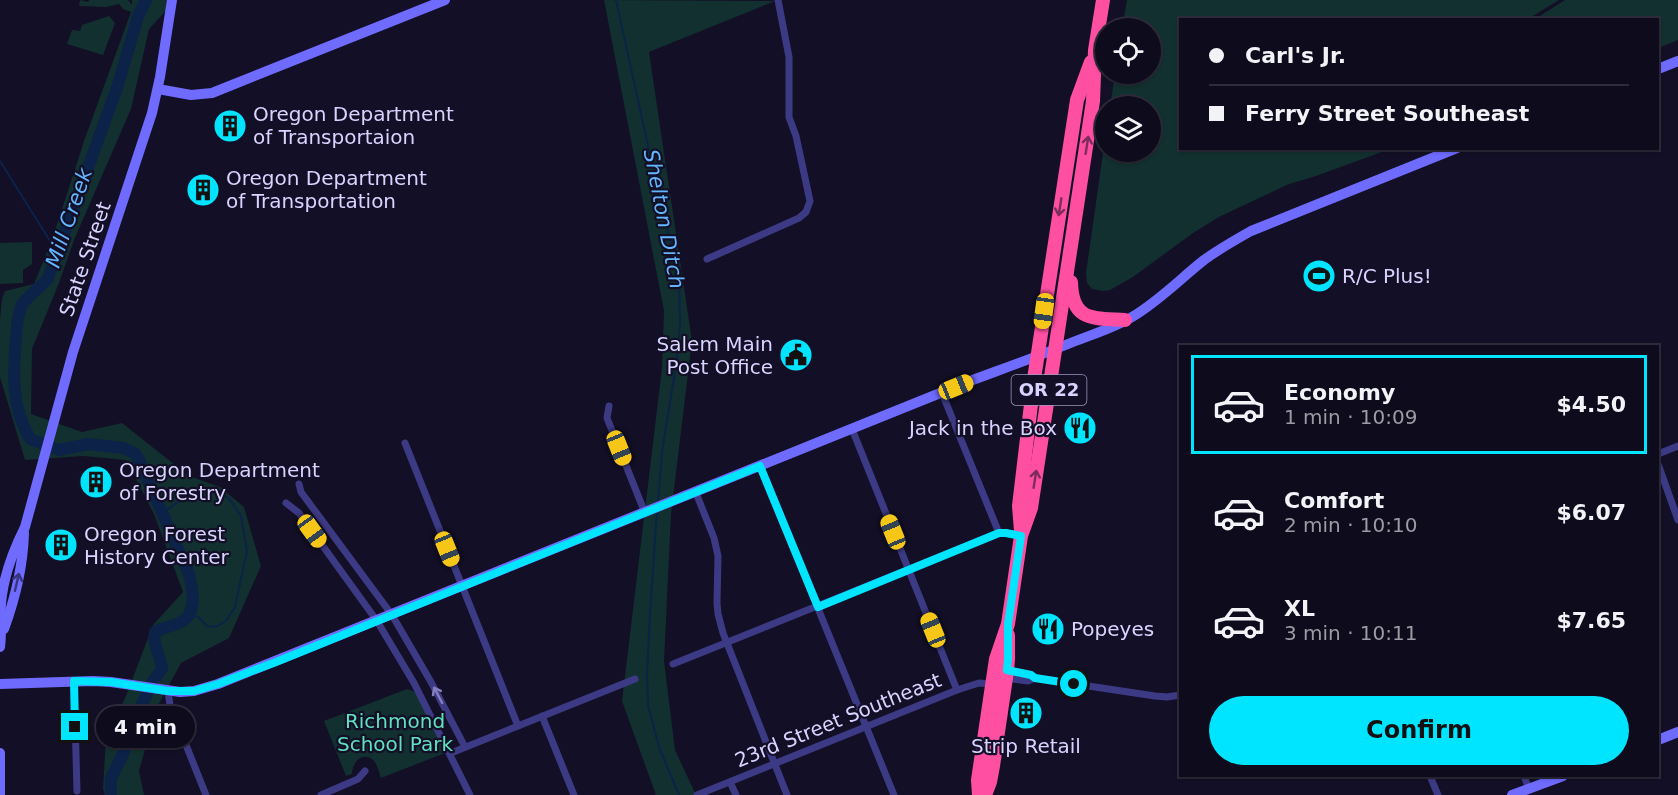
<!DOCTYPE html>
<html lang="en">
<head>
<meta charset="utf-8">
<style>
	:root { --surface:#0e0b1c; --page:#171425; --text:#f1f3f6; --muted:#9b9ba3; --line:#2e2b3b; --accent:#00e5ff }
	body { margin:0; font-family:"DejaVu Sans",sans-serif; background:var(--page); color:var(--text); height:100vh; display:flex; flex-direction:column; font-size:22px; white-space:nowrap }
	* { box-sizing:border-box; margin:0 }
	p { font-size:20px; color:var(--muted) }
	.icon { flex:none; width:33px; height:33px; fill:none; stroke:currentColor; stroke-width:2; stroke-linecap:round; stroke-linejoin:round }
	.map { position:relative; flex:1; overflow:hidden }
	.details { position:absolute; left:1179px; top:345px; width:480px; height:432px; display:flex; flex-direction:column; background:var(--surface); border-radius:0px; box-shadow:0 2px 4px #0004,0 0 0 2px var(--line) }
	.details>* { flex:none }
	.top-card { position:absolute; left:1179px; top:18px; width:480px; height:132px; border-radius:0px; box-shadow:0 2px 4px #0004,0 0 0 2px var(--line); display:grid; align-content:center; height:132px; padding:0 30px; background:var(--surface) }
	.controls { position:absolute; left:1095px; top:18px; display:grid; gap:12px }
	.controls a { display:grid; place-items:center; width:66px; height:66px; border-radius:50%; background:var(--surface); box-shadow:0 2px 4px #0004,0 0 0 2px var(--line); font-size:30px }
	.end { position:absolute; width:27px; height:27px; margin:-14px; border:8px solid #00e5ff; background:#111; box-shadow:0 0 0 3px #111 }
	.from { border-radius:50% }
	.bubble { position:absolute; height:42px; border-radius:21px; background:var(--surface); box-shadow:0 2px 4px #0004,0 0 0 2px var(--line); font-size:20px; font-weight:600; line-height:42px; text-align:center }
	.car { position:absolute; width:18px; height:36px; margin:-18px -9px; border-radius:8px; box-shadow:0 0 4px 2px #0007; background:linear-gradient(#f5c518 24%,#345 0 40%,#f5c518 0 76%,#345 0 86%,#f5c518 0) }
	.top-card b { display:flex; align-items:center; gap:21px; height:57px; font-size:22px }
	.top-card b+b { border-top:2px solid var(--line) }
	.top-card i { width:15px; height:15px; background:var(--text) }
	ul { padding:10px 0 0; list-style:none }
	li { display:flex; align-items:center; gap:18px; height:99px; margin:0 12px 9px; padding:0 18px; border:3px solid transparent; border-radius:0px }
	li div { flex:1 }
	li b { display:block; font-size:22px }
	li em { font-style:normal; font-weight:600 }
	li.current { border-color:var(--accent) }
	li>.icon { width:54px; height:54px; stroke-width:1.5 }
	.primary-button { display:flex; gap:12px; margin-top:auto; padding:12px 30px }
	.primary-button a { flex:1; height:69px; border-radius:36px; background:var(--accent); color:#111; font-size:24px; font-weight:600; line-height:69px; text-align:center }
	.map>svg:first-child { display:block }
	.green { fill:#12302f }
	.lines { fill:none; stroke-linecap:round; stroke-linejoin:round }
	.stream { stroke:#0c2248; stroke-width:2 }
	.river { stroke:#0c2248; stroke-width:12 }
	.street { stroke:#3d3a85; stroke-width:7 }
	.secondary { stroke:#6f6bff; stroke-width:10 }
	.highway { stroke:#ff4fa3; stroke-width:14 }
	.oneway { stroke:#7d2c5e }
	.oneway2 { stroke:#38347d }
	.oneway3 { stroke:#837fbc }
	.route { stroke:#00e5ff; stroke-width:8 }
	.labels { text-anchor:middle; stroke-width:4.5; stroke-linejoin:round; paint-order:stroke }
	.shield { fill:#130f26; stroke:#9e99be; stroke-width:1.5 }
	.shield-label { font-size:18px; font-weight:bold; fill:#d9d4ff }
	.poi-label { font-size:20px; fill:#d9d4ff; stroke:#130f26; text-anchor:start }
	.street-label { font-size:20px; fill:#d9d4ff; stroke:#130f26 }
	.park-label { font-size:20px; fill:#5fe0c0; stroke:#130f26 }
	.water-label { font-size:21px; font-style:italic; fill:#62b6ff; stroke:#130f26 }
</style>
</head>
<body>
<div class="map">
<svg width="1678" height="795" viewBox="0 0 1678 795">
	<rect width="100%" height="100%" fill="#130f26"/>
	<g class="green">
		<polygon points="80,0 88,2 89,0 128,0 132,5 132,0 176,0 149,29 131,109 74,240 59,283 32,349 31,414 82,432 122,423 189,476 220,487 244,507 261,566 229,638 181,663 156,709 139,771 144,795 105,795 103,789 106,737 126,696 153,625 183,592 154,514 126,460 83,456 25,460 0,377 0,320 2,299 5,291 34,284 53,237 84,141 131,12 123,9 119,4 106,7 79,6"/>
		<polygon points="604,0 775,1 649,52 692,341 671,514 664,661 675,750 696,795 656,795 622,701 662,368 664,311"/>
		<polygon points="1127,0 1559,0 1528,19 1180,20 1180,148 1390,149 1316,176 1289,184 1219,217 1193,233 1133,277 1110,290 1104,291 1092,289 1087,283 1086,273 1105,139 1106,152 1150,152 1150,106 1110,106 1115,74 1150,74 1150,28 1122,28"/>
		<polygon points="1565,0 1678,0 1678,40 1658,48 1658,20 1535,19"/>
		<polygon points="109,16 115,23 103,55 67,44 72,30 80,31 82,25"/>
		<polygon points="32,242 32,264 23,270 23,283 0,284 0,243"/>
		<path d="M407,689L413,691L416,693L445,753L381,778C379,772 377,763 372,759C361,752 352,763 352,774L346,776L324,721Z"/>
	</g>
	<g class="lines">
		<g class="stream">
			<polyline points="616,0 645,132 679,278 680,323 677,359 662,452 658,502"/>
			<polyline points="0,161 57,252"/>
			<polyline points="161,510 168,509 186,496 209,488 215,488 222,493 231,501 241,516 247,551 235,607 226,621 217,626 211,627 207,626 198,617 189,614"/>
			<polyline points="657,510 650,614 647,674 648,705 659,747 679,795"/>
		</g>
		<path class="river" d="M111,795V778L124,752L126,738L153,681L162,669C161,656 152,645 155,632C163,627 171,627 179,623C198,615 193,590 189,574L138,458L134,453L123,448L88,444L59,450L30,439C11,406 13,374 16,338C17,327 17,315 22,305C27,296 41,288 48,278L118,85L138,16L146,0"/>
		<g class="street">
			<polyline points="707,259 799,218 806,212 810,201 796,136 789,117 789,57 778,0"/>
			<polyline points="942,393 999,533"/>
			<polyline points="609,406 607,418 645,513"/>
			<polyline points="852,429 957,690"/>
			<polyline points="405,443 518,726"/>
			<polyline points="1658,454 1678,446"/>
			<polyline points="1658,464 1678,520"/>
			<polyline points="760,466 894,795"/>
			<polyline points="299,484 301,492 392,615 431,682 465,747"/>
			<polyline points="696,493 714,538 718,556 717,603 718,614 723,633 787,795"/>
			<polyline points="286,503 299,513 377,621 414,683 470,795"/>
			<polyline points="673,664 999,533 1006,533 1021,536"/>
			<polyline points="1007,671 1031,675 1035,678 1155,696 1167,697 1180,695"/>
			<polyline points="1006,678 1028,681 1035,678"/>
			<polyline points="74,681 77,791"/>
			<polyline points="168,691 170,705 206,795"/>
			<polyline points="542,716 574,795"/>
			<polyline points="451,753 635,679"/>
			<polyline points="1430,776 1438,795"/>
			<polyline points="1524,776 1529,789"/>
			<polyline points="730,782 736,795"/>
			<polyline points="321,795 358,779 365,771"/>
			<polyline points="697,795 957,690 979,683 992,684"/>
		</g>
		<g class="secondary">
			<polyline points="1658,69 1678,61"/>
			<polyline points="158,89 191,95 212,93 445,0"/>
			<path d="M4,629C15,599 23,566 24,533"/>
			<path d="M0,647C2,632 0,618 1,604C3,577 13,551 25,527L73,352L152,113L160,77L172,0"/>
			<path d="M0,684L93,681L111,682L180,692L194,691L218,684L970,381C1005,368 1039,356 1073,342C1093,334 1114,328 1132,317C1159,301 1180,279 1204,260C1219,249 1235,240 1251,231L1457,148"/>
			<polyline points="1658,740 1678,732"/>
			<polyline points="0,753 0,795"/>
			<polyline points="1512,795 1563,776"/>
		</g>
		<g class="highway">
			<path d="M1071,282C1072,322 1093,318 1125,320"/>
			<polyline points="1021,531 1019,506 1034,379 1077,100 1091,62"/>
			<polyline points="979,795 978,780 996,659 1008,624 1021,536 1031,508 1093,101 1095,50 1103,0"/>
			<polyline points="985,795 990,782 993,766 1007,671 1008,659 1008,635"/>
		</g>
	</g>
	<defs><path id="oneway-shaft" d="M-6 0H5M1.5-3L5.5 0L1.5 3" fill="none" stroke-width="1.6" stroke-linecap="round" stroke-linejoin="round" transform="scale(1.5)"/></defs>
	<g class="oneway">
		<use href="#oneway-shaft" transform="translate(1087 145) rotate(-81)"/>
		<use href="#oneway-shaft" transform="translate(1060 207) rotate(99)"/>
		<use href="#oneway-shaft" transform="translate(1035 479) rotate(-81)"/>
	</g>
	<use class="oneway2" href="#oneway-shaft" transform="translate(17 582) rotate(-77)"/>
	<use class="oneway3" href="#oneway-shaft" transform="translate(438 695) rotate(-118)"/>
	<g class="lines">
		<polyline class="route" points="75,727 74,681 111,682 168,691 194,691 218,684 276,662 760,466 818,607 999,533 1006,533 1021,536 1008,624 1008,659 1007,670 1031,675 1035,678 1074,684"/>
	</g>
	<defs>
		<symbol id="building-disc" viewBox="-11 -11 22 22"><circle r="9.5" fill="#00e5ff" stroke="#130f26"/><path d="M-4-6H4V6H1V3H-1V6H-4ZM-2.5-4.3h1.7v1.8h-1.7ZM.8-4.3h1.7v1.8H.8ZM-2.5-1h1.7V.8h-1.7ZM.8-1h1.7V.8H.8Z" fill="#111"/></symbol>
		<symbol id="stadium-disc" viewBox="-11 -11 22 22"><circle r="9.5" fill="#00e5ff" stroke="#130f26"/><path d="M0-5a6.5 5 0 1 0 0 10a6.5 5 0 1 0 0-10ZM-3.5-1.8h7v3.6h-7Z" fill="#111"/></symbol>
		<symbol id="civic-disc" viewBox="-11 -11 22 22"><circle r="9.5" fill="#00e5ff" stroke="#130f26"/><path d="M-.6-6.5H3V-4.5H.6V-3L4-1V1h2V6H-6V1h2V-1L-.6-3ZM-1.2 2.5V6h2.4V2.5Z" fill="#111"/></symbol>
		<symbol id="restaurant-disc" viewBox="-11 -11 22 22"><circle r="9.5" fill="#00e5ff" stroke="#130f26"/><path d="M-5-6h1v4h1v-4h1v4h1v-4h1v5L-1.5 .5V6h-2V.5L-5-1ZM5-6V6H3V1.5H1.5Q1.5-4 5-6Z" fill="#111"/></symbol>
	</defs>
	<g fill-rule="evenodd">
		<use href="#building-disc" x="211" y="107" width="38" height="38"/>
		<use href="#building-disc" x="184" y="171" width="38" height="38"/>
		<use href="#stadium-disc" x="1300" y="257" width="38" height="38"/>
		<use href="#civic-disc" x="777" y="336" width="38" height="38"/>
		<use href="#restaurant-disc" x="1061" y="409" width="38" height="38"/>
		<use href="#building-disc" x="77" y="463" width="38" height="38"/>
		<use href="#building-disc" x="42" y="526" width="38" height="38"/>
		<use href="#restaurant-disc" x="1029" y="610" width="38" height="38"/>
		<use href="#building-disc" x="1007" y="694" width="38" height="38"/>
	</g>
	<g class="labels">
		<rect class="shield" x="1011.5" y="375" width="75" height="30" rx="4.5"/>
		<g class="shield-label">
			<text x="1049" y="396">OR 22</text>
		</g>
		<g class="poi-label">
			<text x="253" y="121">Oregon Department<tspan x="253" dy="23">of Transportaion</tspan></text>
			<text x="226" y="185">Oregon Department<tspan x="226" dy="23">of Transportation</tspan></text>
			<text x="1342" y="283">R/C Plus!</text>
			<text x="773" y="351" text-anchor="end">Salem Main<tspan x="773" dy="23">Post Office</tspan></text>
			<text x="1057" y="435" text-anchor="end">Jack in the Box</text>
			<text x="119" y="477">Oregon Department<tspan x="119" dy="23">of Forestry</tspan></text>
			<text x="84" y="541">Oregon Forest<tspan x="84" dy="23">History Center</tspan></text>
			<text x="1071" y="636">Popeyes</text>
			<text x="1026" y="753" text-anchor="middle">Strip Retail</text>
		</g>
		<g class="street-label">
			<text transform="translate(85 259) rotate(-71)" y="7">State Street</text>
			<text transform="translate(838 720) rotate(-22)" y="7">23rd Street Southeast</text>
		</g>
		<g class="park-label">
			<text x="395" y="728">Richmond<tspan x="395" dy="23">School Park</tspan></text>
		</g>
		<g class="water-label">
			<text transform="translate(69 218) rotate(-71)" y="7">Mill Creek</text>
			<text transform="translate(664 219) rotate(79)" y="7">Shelton Ditch</text>
		</g>
	</g>
</svg>
<div class="controls">
<a><svg class="icon" aria-label="locate" viewBox="0 0 24 24"><circle cx="12" cy="12" r="6"/><path d="M12 2v4M12 18v4M2 12h4M18 12h4"/></svg></a>
<a><svg class="icon" aria-label="layers" viewBox="0 0 24 24"><path d="M12 4l9 5-9 5-9-5zM3 14l9 5 9-5"/></svg></a>
</div>
<i class="end from" style="left:1074px;top:684px"></i>
<i class="end" style="left:75px;top:727px"></i>
<div class="bubble" style="left:96px;top:706px;width:99px">4 min</div>
<i class="car" style="left:1044px;top:311px;rotate:188deg"></i>
<i class="car" style="left:956px;top:387px;rotate:68deg"></i>
<i class="car" style="left:619px;top:448px;rotate:158deg"></i>
<i class="car" style="left:312px;top:531px;rotate:144deg"></i>
<i class="car" style="left:893px;top:532px;rotate:338deg"></i>
<i class="car" style="left:447px;top:549px;rotate:158deg"></i>
<i class="car" style="left:933px;top:630px;rotate:338deg"></i>
<div class="top-card">
<b><i class="from"></i>Carl's Jr.</b>
<b><i></i>Ferry Street Southeast</b>
</div>
<section class="details">
<ul>
<li class="current"><svg class="icon" aria-label="car" viewBox="0 0 24 24"><path d="M5 17H2v-5l4-1 3-4h7l3 4 3 1v5h-3M9 17h6M6 11h13"/><circle cx="7" cy="17" r="2"/><circle cx="17" cy="17" r="2"/></svg><div><b>Economy</b><p>1 min · 10:09</p></div><em>$4.50</em></li>
<li><svg class="icon" aria-label="car" viewBox="0 0 24 24"><path d="M5 17H2v-5l4-1 3-4h7l3 4 3 1v5h-3M9 17h6M6 11h13"/><circle cx="7" cy="17" r="2"/><circle cx="17" cy="17" r="2"/></svg><div><b>Comfort</b><p>2 min · 10:10</p></div><em>$6.07</em></li>
<li><svg class="icon" aria-label="car" viewBox="0 0 24 24"><path d="M5 17H2v-5l4-1 3-4h7l3 4 3 1v5h-3M9 17h6M6 11h13"/><circle cx="7" cy="17" r="2"/><circle cx="17" cy="17" r="2"/></svg><div><b>XL</b><p>3 min · 10:11</p></div><em>$7.65</em></li>
</ul>
<div class="primary-button"><a>Confirm</a></div>
</section>
</div>
</body>
</html>
